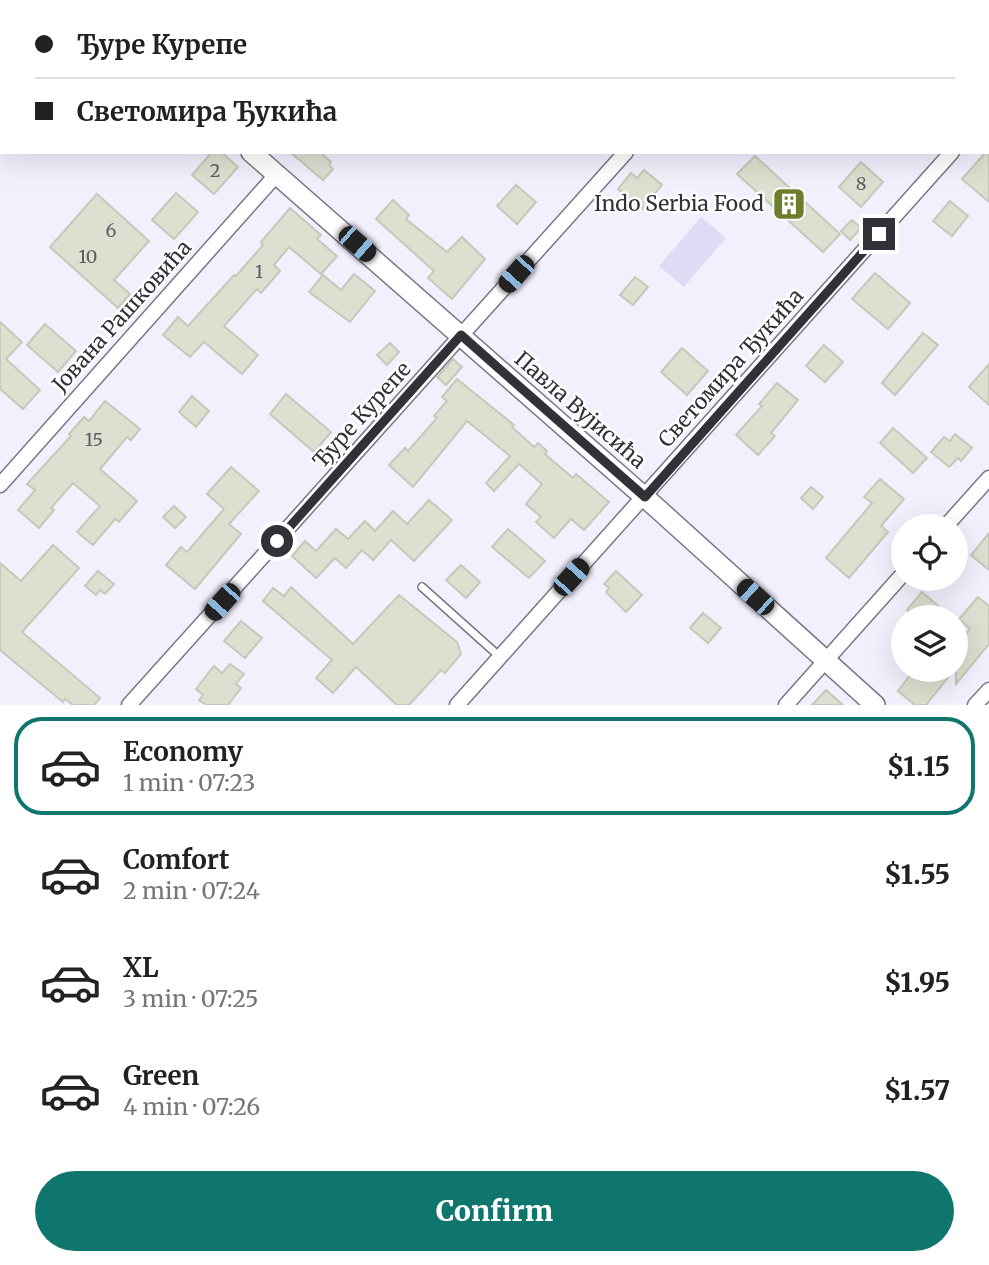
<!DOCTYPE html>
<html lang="en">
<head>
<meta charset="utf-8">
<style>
	:root { --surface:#fff; --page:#f2f2f2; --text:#222; --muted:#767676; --line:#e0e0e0; --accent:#0f766e }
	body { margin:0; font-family:Merriweather,serif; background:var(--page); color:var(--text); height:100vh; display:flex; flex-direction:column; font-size:26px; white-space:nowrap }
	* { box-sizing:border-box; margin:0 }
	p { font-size:23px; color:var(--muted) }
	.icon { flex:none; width:38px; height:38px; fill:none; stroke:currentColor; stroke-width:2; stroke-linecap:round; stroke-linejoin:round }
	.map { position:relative; height:705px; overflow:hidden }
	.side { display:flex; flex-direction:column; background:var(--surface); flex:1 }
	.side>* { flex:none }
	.guide { position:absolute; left:0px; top:0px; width:990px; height:154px; box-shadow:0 7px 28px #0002; display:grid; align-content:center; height:154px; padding:0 35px; background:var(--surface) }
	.tools { position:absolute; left:891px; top:514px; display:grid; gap:14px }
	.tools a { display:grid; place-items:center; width:77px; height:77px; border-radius:50%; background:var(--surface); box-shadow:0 7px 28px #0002; font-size:35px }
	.end { position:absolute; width:32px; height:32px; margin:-16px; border:9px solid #323137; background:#fff; box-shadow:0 0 0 4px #fff }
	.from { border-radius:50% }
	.car { position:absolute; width:21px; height:42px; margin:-21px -10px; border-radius:9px; box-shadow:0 0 5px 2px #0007; background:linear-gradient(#222 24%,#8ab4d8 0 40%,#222 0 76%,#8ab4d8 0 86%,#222 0) }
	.guide b { display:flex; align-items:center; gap:24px; height:66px; font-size:26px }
	.guide b+b { border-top:2px solid var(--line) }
	.guide i { width:18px; height:18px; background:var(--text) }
	ul { padding:12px 0 0; list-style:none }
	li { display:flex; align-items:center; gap:21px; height:98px; margin:0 14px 10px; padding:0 21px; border:4px solid transparent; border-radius:28px }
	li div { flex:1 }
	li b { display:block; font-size:26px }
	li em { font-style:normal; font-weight:800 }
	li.active { border-color:var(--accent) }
	li>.icon { width:63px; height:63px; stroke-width:1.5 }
	.action { display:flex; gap:14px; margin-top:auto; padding:14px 35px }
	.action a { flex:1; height:80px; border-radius:42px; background:var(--accent); color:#fff; font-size:28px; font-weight:800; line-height:80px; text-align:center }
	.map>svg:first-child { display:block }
	.green { fill:#e0daf5 }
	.building { fill:#dbe0d0; stroke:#c4c9b9; stroke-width:2 }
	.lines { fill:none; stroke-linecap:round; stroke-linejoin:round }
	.lane-casing { stroke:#7a7785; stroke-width:10 }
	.street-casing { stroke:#7a7785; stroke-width:17 }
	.secondary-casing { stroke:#7a7785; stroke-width:22 }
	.path { stroke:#93919b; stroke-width:2.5; stroke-dasharray:2 5; stroke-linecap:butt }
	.lane { stroke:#fff; stroke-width:7 }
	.street { stroke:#fff; stroke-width:14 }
	.secondary { stroke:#fff; stroke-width:19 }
	.route { stroke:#323137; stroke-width:9 }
	.labels { text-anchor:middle; stroke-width:5; stroke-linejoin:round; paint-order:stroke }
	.number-label { font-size:18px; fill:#5c5d5d }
	.poi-label { font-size:21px; fill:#323137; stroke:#fff; text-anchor:end }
	.street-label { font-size:21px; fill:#323137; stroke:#fff }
</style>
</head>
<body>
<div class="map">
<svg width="989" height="705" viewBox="0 0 989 705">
	<rect width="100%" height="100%" fill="#f2f0fd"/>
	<polygon class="green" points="701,217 726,238 684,287 659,266"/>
	<g class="building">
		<polygon points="989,149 989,202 962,179 986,152 989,152"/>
		<polygon points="212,152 221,152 238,167 214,194 192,175"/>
		<polygon points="290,152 320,152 331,162 329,165 333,169 323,180"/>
		<polygon points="755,156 840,234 823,252 737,174"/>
		<polygon points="861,162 883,182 861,207 839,187"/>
		<polygon points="644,170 662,185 642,209 618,189 631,173 637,178"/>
		<polygon points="516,185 536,202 517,224 497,206"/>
		<polygon points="176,193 198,212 174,239 152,220"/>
		<polygon points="97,194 149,241 114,280 130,294 118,308 50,247"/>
		<polygon points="393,200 409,215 406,219 447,252 462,237 485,259 452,299 428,278 434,271 376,219"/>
		<polygon points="950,201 968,216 952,236 933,221"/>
		<polygon points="290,208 321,235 317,239 337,256 321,274 289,247 274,265 280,271 261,293 257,289 224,326 258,355 242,374 204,342 190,357 163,335 178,317 188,326 234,275 236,276 263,245 261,242"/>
		<polygon points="852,220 861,228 850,240 841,231"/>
		<polygon points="875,273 910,303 888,329 852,299"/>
		<polygon points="354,274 375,291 350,322 309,292 323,275 341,290"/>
		<polygon points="635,277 648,287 633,305 620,295"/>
		<polygon points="0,322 22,342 6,359 40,390 23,409 0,389"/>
		<polygon points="45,324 76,351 58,372 27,345"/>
		<polygon points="923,333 938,345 895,395 882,383"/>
		<polygon points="390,343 399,352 387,365 377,355"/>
		<polygon points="824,345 843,362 825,382 806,366"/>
		<polygon points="682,348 708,371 687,395 661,372"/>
		<polygon points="453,359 462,367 446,385 437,377"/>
		<polygon points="989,364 989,405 969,387"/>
		<polygon points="457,379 514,425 512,427 534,447 538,443 547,451 545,454 573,478 576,474 609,502 584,530 571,519 554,538 536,522 541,517 526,504 542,484 519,464 494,491 486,483 510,456 467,421 413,487 389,465 405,448 408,451 437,418 434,416 447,401 442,397"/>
		<polygon points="777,383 798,400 771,433 775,436 758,455 736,435 762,406 759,404"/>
		<polygon points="286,394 331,432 314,452 270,414"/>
		<polygon points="192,396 209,411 196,427 179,412"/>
		<polygon points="105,401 140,429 131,440 127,437 100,469 137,501 119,522 115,519 93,545 77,532 100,506 73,483 51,508 54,510 39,528 18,510 35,490 27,484 71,436 69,434 84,417 89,421"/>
		<polygon points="893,428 927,458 913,473 880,443"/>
		<polygon points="955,434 972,448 961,461 958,458 949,467 931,452 944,437 950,441"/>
		<polygon points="231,467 259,491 229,524 241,534 195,589 166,565 181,547 187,552 224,509 207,494"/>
		<polygon points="880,479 904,499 881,526 888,532 849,578 826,558 872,503 864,497"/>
		<polygon points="811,487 823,497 813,509 801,498"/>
		<polygon points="429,500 452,520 414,561 391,540 373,560 362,550 346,568 335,558 316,578 292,556 305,541 316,551 336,529 348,539 365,521 375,531 393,511 407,524"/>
		<polygon points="174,506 186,517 175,528 163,517"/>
		<polygon points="508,529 545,561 529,578 492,547"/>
		<polygon points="989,533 989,570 971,555"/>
		<polygon points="53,545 79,568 22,632 100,698 94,705 73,705 65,699 63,702 0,650 0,563 21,581"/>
		<polygon points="461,565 480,582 466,598 446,580"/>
		<polygon points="98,571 114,584 105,594 100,590 96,595 85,586"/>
		<polygon points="616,571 642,595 626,612 606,592 609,588 604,584"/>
		<polygon points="291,587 353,644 399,595 457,642 461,654 445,673 441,670 409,705 397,705 356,667 333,693 316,678 332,660 263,601 273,588 284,596"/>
		<polygon points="922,592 944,611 939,618 916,618 907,610"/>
		<polygon points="978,597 989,606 989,644 956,684 956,645 970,629 959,619"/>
		<polygon points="703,613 721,628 708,643 690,628"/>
		<polygon points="241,621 262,638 245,658 224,641"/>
		<polygon points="230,664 244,674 236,684 241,688 228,705 206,705 199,700 203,695 196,689 214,666 222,673"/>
		<polygon points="914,670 954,670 926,705 915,705 898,691"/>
		<polygon points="826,690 843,705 812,705"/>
	</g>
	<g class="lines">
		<defs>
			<polyline id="lane" points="422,587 499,656"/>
			<g id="street">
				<polyline points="989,112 989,111"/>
				<polyline points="0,485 276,175"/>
				<polyline points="945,527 989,478"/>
				<polyline points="129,705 626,152"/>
				<polyline points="457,705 952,152"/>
				<polyline points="786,705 903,574"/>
				<polyline points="975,705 989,690"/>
			</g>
			<g id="secondary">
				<polyline points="920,2 932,0"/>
				<polyline points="251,152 658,509 875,705"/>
			</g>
		</defs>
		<use href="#lane" class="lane-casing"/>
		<use href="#street" class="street-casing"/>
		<use href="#secondary" class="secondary-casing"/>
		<g class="path">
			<polyline points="184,0 186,2"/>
			<polyline points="643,0 644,2"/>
		</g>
		<use href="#lane" class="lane"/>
		<use href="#street" class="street"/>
		<use href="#secondary" class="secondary"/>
	</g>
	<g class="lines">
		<polyline class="route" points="277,541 461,335 645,497 879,234"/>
	</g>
	<defs>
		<symbol id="building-square" viewBox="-11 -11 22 22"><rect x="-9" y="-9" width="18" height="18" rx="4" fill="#6c7e2d" stroke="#fff"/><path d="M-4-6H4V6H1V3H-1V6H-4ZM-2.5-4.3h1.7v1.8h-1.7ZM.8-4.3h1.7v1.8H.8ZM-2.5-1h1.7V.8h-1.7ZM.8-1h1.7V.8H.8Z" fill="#fff"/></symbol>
	</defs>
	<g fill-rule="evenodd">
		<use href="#building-square" x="770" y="185" width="38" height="38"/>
	</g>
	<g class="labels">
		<g class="number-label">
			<text x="215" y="177">2</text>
			<text x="861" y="190">8</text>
			<text x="111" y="237">6</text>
			<text x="88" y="263">10</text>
			<text x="259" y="278">1</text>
			<text x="94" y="446">15</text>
		</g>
		<g class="poi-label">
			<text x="764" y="211">Indo Serbia Food</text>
		</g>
		<g class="street-label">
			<text transform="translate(122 316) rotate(-48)" y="7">Јована Рашковића</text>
			<text transform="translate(731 368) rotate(-48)" y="7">Светомира Ђукића</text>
			<text transform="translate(580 410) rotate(41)" y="7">Павла Вујисића</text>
			<text transform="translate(362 415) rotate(-48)" y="7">Ђуре Курепе</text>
		</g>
	</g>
</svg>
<div class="tools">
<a><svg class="icon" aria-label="locate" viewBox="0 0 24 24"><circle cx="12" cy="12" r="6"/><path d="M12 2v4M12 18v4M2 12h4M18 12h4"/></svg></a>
<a><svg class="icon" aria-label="layers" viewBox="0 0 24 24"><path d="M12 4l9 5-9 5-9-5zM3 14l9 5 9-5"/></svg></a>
</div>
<i class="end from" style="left:277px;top:541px"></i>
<i class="end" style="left:879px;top:234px"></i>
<i class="car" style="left:357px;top:244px;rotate:131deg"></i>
<i class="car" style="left:516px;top:274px;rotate:222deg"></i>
<i class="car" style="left:571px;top:577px;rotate:42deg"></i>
<i class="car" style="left:755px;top:597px;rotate:312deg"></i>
<i class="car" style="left:222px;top:602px;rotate:222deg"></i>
<div class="guide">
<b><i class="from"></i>Ђуре Курепе</b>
<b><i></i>Светомира Ђукића</b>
</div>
</div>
<section class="side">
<ul>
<li class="active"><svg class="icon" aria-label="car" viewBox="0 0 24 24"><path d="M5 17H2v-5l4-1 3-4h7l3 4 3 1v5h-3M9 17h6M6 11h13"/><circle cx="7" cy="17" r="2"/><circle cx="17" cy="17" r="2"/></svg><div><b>Economy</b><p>1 min · 07:23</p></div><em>$1.15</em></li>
<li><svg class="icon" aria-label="car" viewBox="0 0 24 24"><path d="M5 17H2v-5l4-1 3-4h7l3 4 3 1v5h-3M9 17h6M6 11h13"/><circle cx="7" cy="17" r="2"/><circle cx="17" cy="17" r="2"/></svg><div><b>Comfort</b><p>2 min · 07:24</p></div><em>$1.55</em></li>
<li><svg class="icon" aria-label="car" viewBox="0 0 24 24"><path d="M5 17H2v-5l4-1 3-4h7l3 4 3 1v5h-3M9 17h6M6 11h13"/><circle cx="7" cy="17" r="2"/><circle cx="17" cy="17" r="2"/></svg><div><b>XL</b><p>3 min · 07:25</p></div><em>$1.95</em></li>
<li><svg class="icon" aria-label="car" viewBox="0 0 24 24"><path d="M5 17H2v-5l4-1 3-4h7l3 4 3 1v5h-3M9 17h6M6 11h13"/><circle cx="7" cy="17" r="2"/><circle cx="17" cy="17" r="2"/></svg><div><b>Green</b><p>4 min · 07:26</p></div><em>$1.57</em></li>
</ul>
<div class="action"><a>Confirm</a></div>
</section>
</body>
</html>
